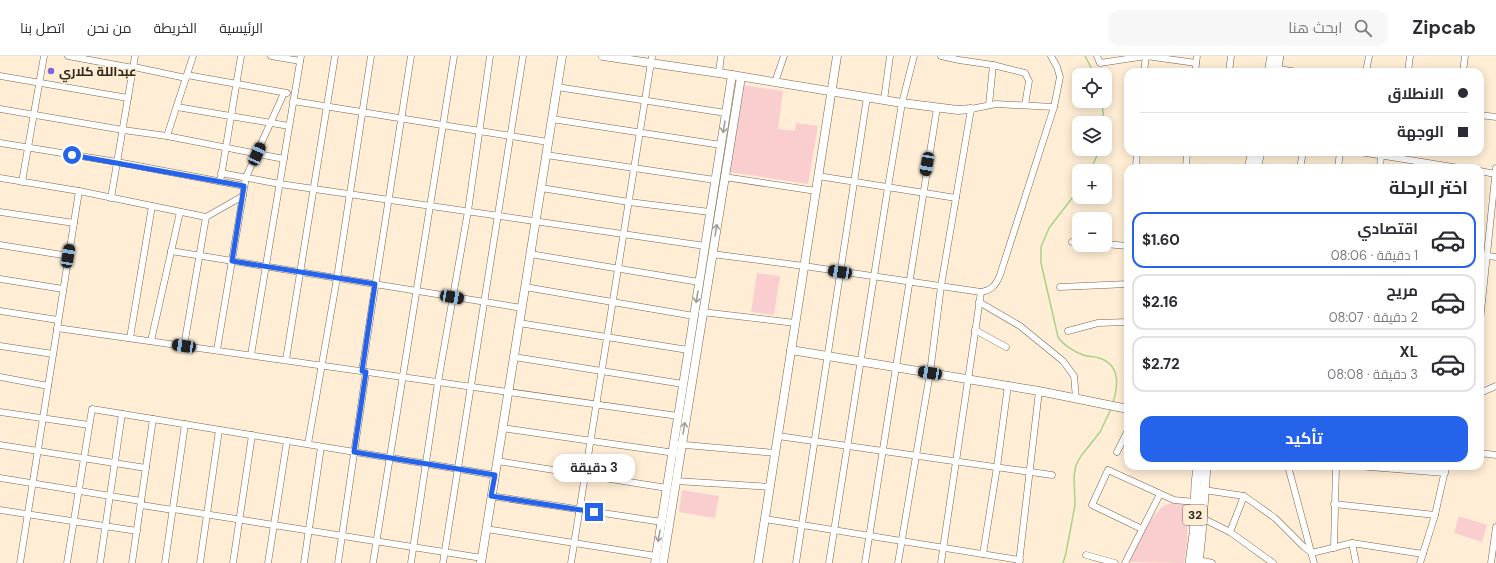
<!DOCTYPE html>
<html lang="ar">
<head>
<meta charset="utf-8">
<style>
	:root { --surface:#fff; --page:#f7f7f7; --text:#2b2b33; --muted:#7c7c81; --line:#e1e1e2; --accent:#2563eb }
	body { margin:0; font-family:"DM Sans",Cairo,sans-serif; background:var(--page); color:var(--text); direction:rtl; height:100vh; display:flex; flex-direction:column; font-size:15px; white-space:nowrap }
	* { box-sizing:border-box; margin:0 }
	p { font-size:13px; color:var(--muted) }
	.icon { flex:none; width:22px; height:22px; fill:none; stroke:currentColor; stroke-width:2; stroke-linecap:round; stroke-linejoin:round }
	.map { position:relative; flex:1; overflow:hidden; direction:ltr }
	.panel { position:absolute; left:1124px; top:108px; width:360px; height:306px; display:flex; flex-direction:column; background:var(--surface); border-radius:12px; box-shadow:0 2px 10px #0003; direction:rtl }
	.panel>* { flex:none }
	.banner { position:absolute; left:1124px; top:12px; width:360px; height:88px; border-radius:12px; box-shadow:0 2px 10px #0003; direction:rtl; display:grid; align-content:center; height:88px; padding:0 16px; background:var(--surface) }
	.buttons { position:absolute; left:1072px; top:12px; display:grid; gap:8px }
	.buttons a { display:grid; place-items:center; width:40px; height:40px; border-radius:8px; background:var(--surface); box-shadow:0 2px 10px #0003; font-size:20px }
	.end { position:absolute; width:18px; height:18px; margin:-9px; border:5px solid #2563eb; background:#fff; box-shadow:0 0 0 2px #fff }
	.from { border-radius:50% }
	.bubble { position:absolute; height:28px; border-radius:12px; background:var(--surface); box-shadow:0 2px 10px #0003; font-size:13px; font-weight:700; line-height:28px; text-align:center; direction:rtl }
	.car { position:absolute; width:12px; height:24px; margin:-12px -6px; border-radius:5px; box-shadow:0 0 3px 1px #0007; background:linear-gradient(#222 24%,#8ab4d8 0 40%,#222 0 76%,#8ab4d8 0 86%,#222 0) }
	.banner b { display:flex; align-items:center; gap:14px; height:38px; font-size:15px }
	.banner b+b { border-top:1px solid var(--line) }
	.banner i { width:10px; height:10px; background:var(--text) }
	ul { padding:0; list-style:none }
	li { display:flex; align-items:center; gap:12px; height:56px; margin:0 8px 6px; padding:0 8px; border:2px solid var(--line); border-radius:12px }
	li div { flex:1 }
	li b { display:block; font-size:15px }
	li em { font-style:normal; font-weight:700 }
	li.active { border-color:var(--accent) }
	li>.icon { width:36px; height:36px; stroke-width:1.5 }
	h2 { padding:0 16px; font-size:18px; line-height:48px }
	.button { display:flex; gap:8px; margin-top:auto; padding:8px 16px }
	.button a { flex:1; height:46px; border-radius:12px; background:var(--accent); color:#fff; font-size:16px; font-weight:700; line-height:46px; text-align:center }
	header { display:flex; align-items:center; gap:24px; box-sizing:border-box; height:56px; padding:0 20px; background:var(--surface); border-bottom:1px solid var(--line) }
	header strong { font-size:19px }
	nav { display:flex; gap:22px; margin-inline-start:auto; font-size:14px }
	.search { width:280px; height:36px; background:var(--page); display:flex; align-items:center; gap:10px; box-sizing:border-box; padding:0 14px; border-radius:12px; color:var(--muted); font-size:15px }
	.map>svg:first-child { display:block }
	.green { fill:#facecf }
	.lines { fill:none; stroke-linecap:round; stroke-linejoin:round }
	.stream { stroke:#a6d488; stroke-width:1.5 }
	.street-casing { stroke:#78654a; stroke-width:7 }
	.secondary-casing { stroke:#78654a; stroke-width:9 }
	.primary-casing { stroke:#78654a; stroke-width:10 }
	.street { stroke:#fff; stroke-width:6 }
	.secondary { stroke:#fff; stroke-width:8 }
	.primary { stroke:#fff; stroke-width:9 }
	.oneway { stroke:#a29e99 }
	.route { stroke:#2563eb; stroke-width:5 }
	.poi-dot { fill:#7f65e0; stroke:#ffedd5; stroke-width:1.5 }
	.labels { text-anchor:middle; stroke-width:3; stroke-linejoin:round; paint-order:stroke }
	.shield { fill:#ffedd5; stroke:#6e6354; stroke-width:1 }
	.shield-label { font-size:12px; font-weight:bold; fill:#30281c }
	.poi-label { font-size:13px; font-weight:bold; fill:#30281c; stroke:#ffedd5; text-anchor:start }
</style>
</head>
<body>
<header>
<strong>Zipcab</strong>
<div class="search"><svg class="icon" aria-label="search" viewBox="0 0 24 24"><circle cx="10" cy="10" r="6"/><path d="M15 15l6 6"/></svg>ابحث هنا</div>
<nav><a>الرئيسية</a><a>الخريطة</a><a>من نحن</a><a>اتصل بنا</a></nav>
</header>
<div class="map">
<svg width="1496" height="507" viewBox="0 0 1496 507">
	<rect width="100%" height="100%" fill="#ffedd5"/>
	<g class="green">
		<polygon points="743,29 783,35 778,73 795,75 796,67 818,70 808,128 729,116"/>
		<polygon points="757,217 780,220 774,259 751,256"/>
		<polygon points="682,434 719,440 715,462 679,456"/>
		<path d="M1188,447L1187,487L1184,507L1129,506C1135,493 1153,454 1166,449C1172,446 1182,447 1188,447Z"/>
		<polygon points="1459,460 1487,469 1482,486 1454,477"/>
	</g>
	<g class="lines">
		<g class="stream">
			<polyline points="1085,0 1095,19"/>
			<polyline points="1102,45 1104,67"/>
			<polyline points="1090,115 1100,93"/>
			<path d="M1079,133L1049,172L1041,191V207L1058,281C1063,289 1075,296 1083,299C1089,301 1094,300 1099,302C1121,309 1118,330 1113,347"/>
			<polyline points="1063,507 1066,497 1075,449 1074,420 1076,409 1081,400 1100,376 1111,353"/>
		</g>
		<defs>
			<g id="street">
				<polyline points="68,0 133,12"/>
				<polyline points="271,0 300,5"/>
				<polyline points="941,0 959,4 993,9 1025,17 1029,25 1025,49"/>
				<polyline points="1097,0 1100,7 1146,0 1196,7"/>
				<polyline points="134,11 186,22"/>
				<polyline points="1274,12 1297,16"/>
				<polyline points="1144,16 1146,0"/>
				<polyline points="1195,16 1197,0"/>
				<polyline points="1229,16 1231,0"/>
				<polyline points="1366,16 1369,0"/>
				<polyline points="1408,16 1410,0"/>
				<polyline points="1463,16 1465,0"/>
				<polyline points="719,17 721,0"/>
				<polyline points="187,19 287,37"/>
				<polyline points="0,20 128,42"/>
				<polyline points="775,26 784,0"/>
				<polyline points="557,31 726,57"/>
				<polyline points="884,44 890,0"/>
				<polyline points="293,45 548,86"/>
				<polyline points="989,49 993,9"/>
				<polyline points="177,51 289,70"/>
				<polyline points="0,53 123,74 167,80 284,103"/>
				<polyline points="1480,59 1496,61"/>
				<polyline points="552,63 721,89"/>
				<polyline points="167,80 193,0"/>
				<polyline points="0,87 117,106 244,130"/>
				<polyline points="1360,96 1459,112"/>
				<polyline points="546,99 715,124"/>
				<polyline points="1136,112 1137,96"/>
				<polyline points="1186,112 1187,96"/>
				<polyline points="1300,112 1303,96"/>
				<polyline points="1338,112 1340,96"/>
				<polyline points="1380,112 1381,99"/>
				<polyline points="1480,115 1495,118"/>
				<polyline points="221,117 280,128 705,190"/>
				<polyline points="818,120 956,142"/>
				<polyline points="221,121 241,0"/>
				<polyline points="724,121 816,135"/>
				<polyline points="0,122 79,135 206,161 243,140"/>
				<polyline points="22,126 44,0"/>
				<polyline points="541,132 629,146 710,156"/>
				<polyline points="111,142 135,0"/>
				<polyline points="0,156 74,167"/>
				<polyline points="1072,186 1079,186"/>
				<polyline points="1105,188 1128,190"/>
				<polyline points="0,189 69,200"/>
				<polyline points="171,195 522,252"/>
				<polyline points="530,198 699,226"/>
				<path d="M712,198L804,210L981,236C992,234 996,229 1000,219L1054,51L1060,21L1057,11L1051,0"/>
				<polyline points="1480,199 1496,201"/>
				<polyline points="0,223 63,233"/>
				<polyline points="525,231 694,260"/>
				<polyline points="1060,231 1128,228"/>
				<polyline points="979,246 1020,270 1063,305 1074,320 1076,342"/>
				<polyline points="0,255 58,264"/>
				<polyline points="702,256 795,267"/>
				<polyline points="1480,265 1496,112"/>
				<polyline points="519,267 688,294"/>
				<polyline points="57,272 678,360"/>
				<polyline points="975,274 1006,291"/>
				<polyline points="1068,275 1098,267 1128,266"/>
				<polyline points="130,282 152,150"/>
				<polyline points="151,285 180,156"/>
				<polyline points="0,290 53,298"/>
				<polyline points="184,290 206,161"/>
				<polyline points="217,294 246,121 284,37"/>
				<polyline points="251,299 301,0"/>
				<polyline points="514,301 683,328"/>
				<polyline points="286,304 335,0"/>
				<polyline points="362,315 411,0"/>
				<polyline points="0,321 48,330"/>
				<polyline points="1480,337 1496,330"/>
				<polyline points="0,356 89,369"/>
				<polyline points="502,372 675,397"/>
				<polyline points="778,380 1052,419"/>
				<polyline points="308,388 337,222 371,0"/>
				<polyline points="674,388 775,397"/>
				<polyline points="0,389 146,412"/>
				<polyline points="1117,396 1128,374"/>
				<polyline points="1480,397 1496,399"/>
				<polyline points="497,405 667,432"/>
				<polyline points="1288,410 1314,507"/>
				<polyline points="1357,410 1445,417"/>
				<polyline points="0,422 141,445"/>
				<polyline points="676,425 770,431"/>
				<polyline points="1204,434 1244,440 1275,462 1304,491 1312,497 1352,487 1423,498"/>
				<polyline points="491,440 662,466"/>
				<polyline points="1334,448 1435,459"/>
				<polyline points="141,449 173,454"/>
				<polyline points="173,453 482,502"/>
				<polyline points="0,454 137,475"/>
				<polyline points="1202,462 1230,476 1273,507"/>
				<polyline points="765,463 1020,504"/>
				<polyline points="486,473 656,500"/>
				<polyline points="1142,473 1092,449 1108,414 1174,444 1195,446"/>
				<polyline points="1230,476 1244,440"/>
				<polyline points="1352,487 1356,507"/>
				<polyline points="1334,492 1336,410"/>
				<polyline points="983,498 997,411 1008,329"/>
				<polyline points="1086,499 1115,507"/>
				<polyline points="1199,504 1212,507"/>
				<polyline points="20,507 79,135"/>
				<polyline points="67,507 92,353 495,419"/>
				<polyline points="100,507 122,358"/>
				<polyline points="132,507 153,363"/>
				<polyline points="165,507 185,368"/>
				<polyline points="200,507 219,374"/>
				<polyline points="233,507 252,379"/>
				<polyline points="268,507 287,385"/>
				<polyline points="304,507 321,391"/>
				<polyline points="338,507 366,316"/>
				<polyline points="373,507 454,0"/>
				<polyline points="411,507 438,326 468,155 490,0"/>
				<polyline points="443,507 523,0"/>
				<polyline points="571,507 652,0"/>
				<polyline points="796,507 867,41"/>
				<polyline points="829,507 888,131 902,47 914,0"/>
				<polyline points="865,507 937,52"/>
				<polyline points="898,507 930,317 941,230 971,53 996,48 1054,51"/>
				<polyline points="941,507 981,236"/>
				<polyline points="1019,507 1039,335"/>
				<polyline points="1125,507 1160,438"/>
				<polyline points="1420,507 1435,459 1446,410"/>
				<polyline points="1491,507 1496,471"/>
			</g>
			<g id="secondary">
				<polyline points="603,0 732,19 902,47 958,54 971,53"/>
				<polyline points="791,294 1039,335 1128,353"/>
				<polyline points="481,507 562,0"/>
				<polyline points="655,507 732,19"/>
				<polyline points="663,507 741,21"/>
				<polyline points="758,507 837,0"/>
			</g>
			<g id="primary">
				<polyline points="1269,16 1272,0"/>
				<polyline points="1276,16 1279,0"/>
				<polyline points="1249,112 1253,96"/>
				<polyline points="1256,112 1260,96"/>
				<polyline points="1190,507 1194,478 1196,428 1198,410"/>
				<polyline points="1198,507 1201,479 1206,410"/>
			</g>
		</defs>
		<use href="#street" class="street-casing"/>
		<use href="#secondary" class="secondary-casing"/>
		<use href="#primary" class="primary-casing"/>
		<use href="#street" class="street"/>
		<use href="#secondary" class="secondary"/>
		<use href="#primary" class="primary"/>
	</g>
	<defs><path id="oneway-shaft" d="M-6 0H5M1.5-3L5.5 0L1.5 3" fill="none" stroke-width="1.6" stroke-linecap="round" stroke-linejoin="round"/></defs>
	<g class="oneway">
		<use href="#oneway-shaft" transform="translate(724 71) rotate(99)"/>
		<use href="#oneway-shaft" transform="translate(716 174) rotate(-81)"/>
		<use href="#oneway-shaft" transform="translate(697 241) rotate(99)"/>
		<use href="#oneway-shaft" transform="translate(684 372) rotate(-81)"/>
		<use href="#oneway-shaft" transform="translate(659 480) rotate(100)"/>
	</g>
	<g class="lines">
		<polyline class="route" points="72,99 244,130 232,205 375,228 362,315 366,316 354,396 495,419 491,440 594,456"/>
	</g>
	<circle class="poi-dot" cx="51" cy="15" r="4"/>
	<g class="labels">
		<rect class="shield" x="1183" y="449" width="24" height="20" rx="3"/>
		<g class="shield-label">
			<text x="1195" y="463">32</text>
		</g>
		<g class="poi-label">
			<text x="59" y="20">عبداللة كلاري</text>
		</g>
	</g>
</svg>
<div class="buttons">
<a><svg class="icon" aria-label="locate" viewBox="0 0 24 24"><circle cx="12" cy="12" r="6"/><path d="M12 2v4M12 18v4M2 12h4M18 12h4"/></svg></a>
<a><svg class="icon" aria-label="layers" viewBox="0 0 24 24"><path d="M12 4l9 5-9 5-9-5zM3 14l9 5 9-5"/></svg></a>
<a>+</a>
<a>−</a>
</div>
<i class="end from" style="left:72px;top:99px"></i>
<i class="end" style="left:594px;top:456px"></i>
<div class="bubble" style="left:553px;top:398px;width:82px">3 دقيقة</div>
<i class="car" style="left:257px;top:98px;rotate:24deg"></i>
<i class="car" style="left:927px;top:108px;rotate:190deg"></i>
<i class="car" style="left:68px;top:200px;rotate:9deg"></i>
<i class="car" style="left:840px;top:216px;rotate:279deg"></i>
<i class="car" style="left:452px;top:241px;rotate:100deg"></i>
<i class="car" style="left:184px;top:290px;rotate:278deg"></i>
<i class="car" style="left:930px;top:317px;rotate:279deg"></i>
<div class="banner">
<b><i class="from"></i>الانطلاق</b>
<b><i></i>الوجهة</b>
</div>
<section class="panel">
<h2>اختر الرحلة</h2>
<ul>
<li class="active"><svg class="icon" aria-label="car" viewBox="0 0 24 24"><path d="M5 17H2v-5l4-1 3-4h7l3 4 3 1v5h-3M9 17h6M6 11h13"/><circle cx="7" cy="17" r="2"/><circle cx="17" cy="17" r="2"/></svg><div><b>اقتصادي</b><p>1 دقيقة · 08:06</p></div><em>$1.60</em></li>
<li><svg class="icon" aria-label="car" viewBox="0 0 24 24"><path d="M5 17H2v-5l4-1 3-4h7l3 4 3 1v5h-3M9 17h6M6 11h13"/><circle cx="7" cy="17" r="2"/><circle cx="17" cy="17" r="2"/></svg><div><b>مريح</b><p>2 دقيقة · 08:07</p></div><em>$2.16</em></li>
<li><svg class="icon" aria-label="car" viewBox="0 0 24 24"><path d="M5 17H2v-5l4-1 3-4h7l3 4 3 1v5h-3M9 17h6M6 11h13"/><circle cx="7" cy="17" r="2"/><circle cx="17" cy="17" r="2"/></svg><div><b>XL</b><p>3 دقيقة · 08:08</p></div><em>$2.72</em></li>
</ul>
<div class="button"><a>تأكيد</a></div>
</section>
</div>
</body>
</html>
